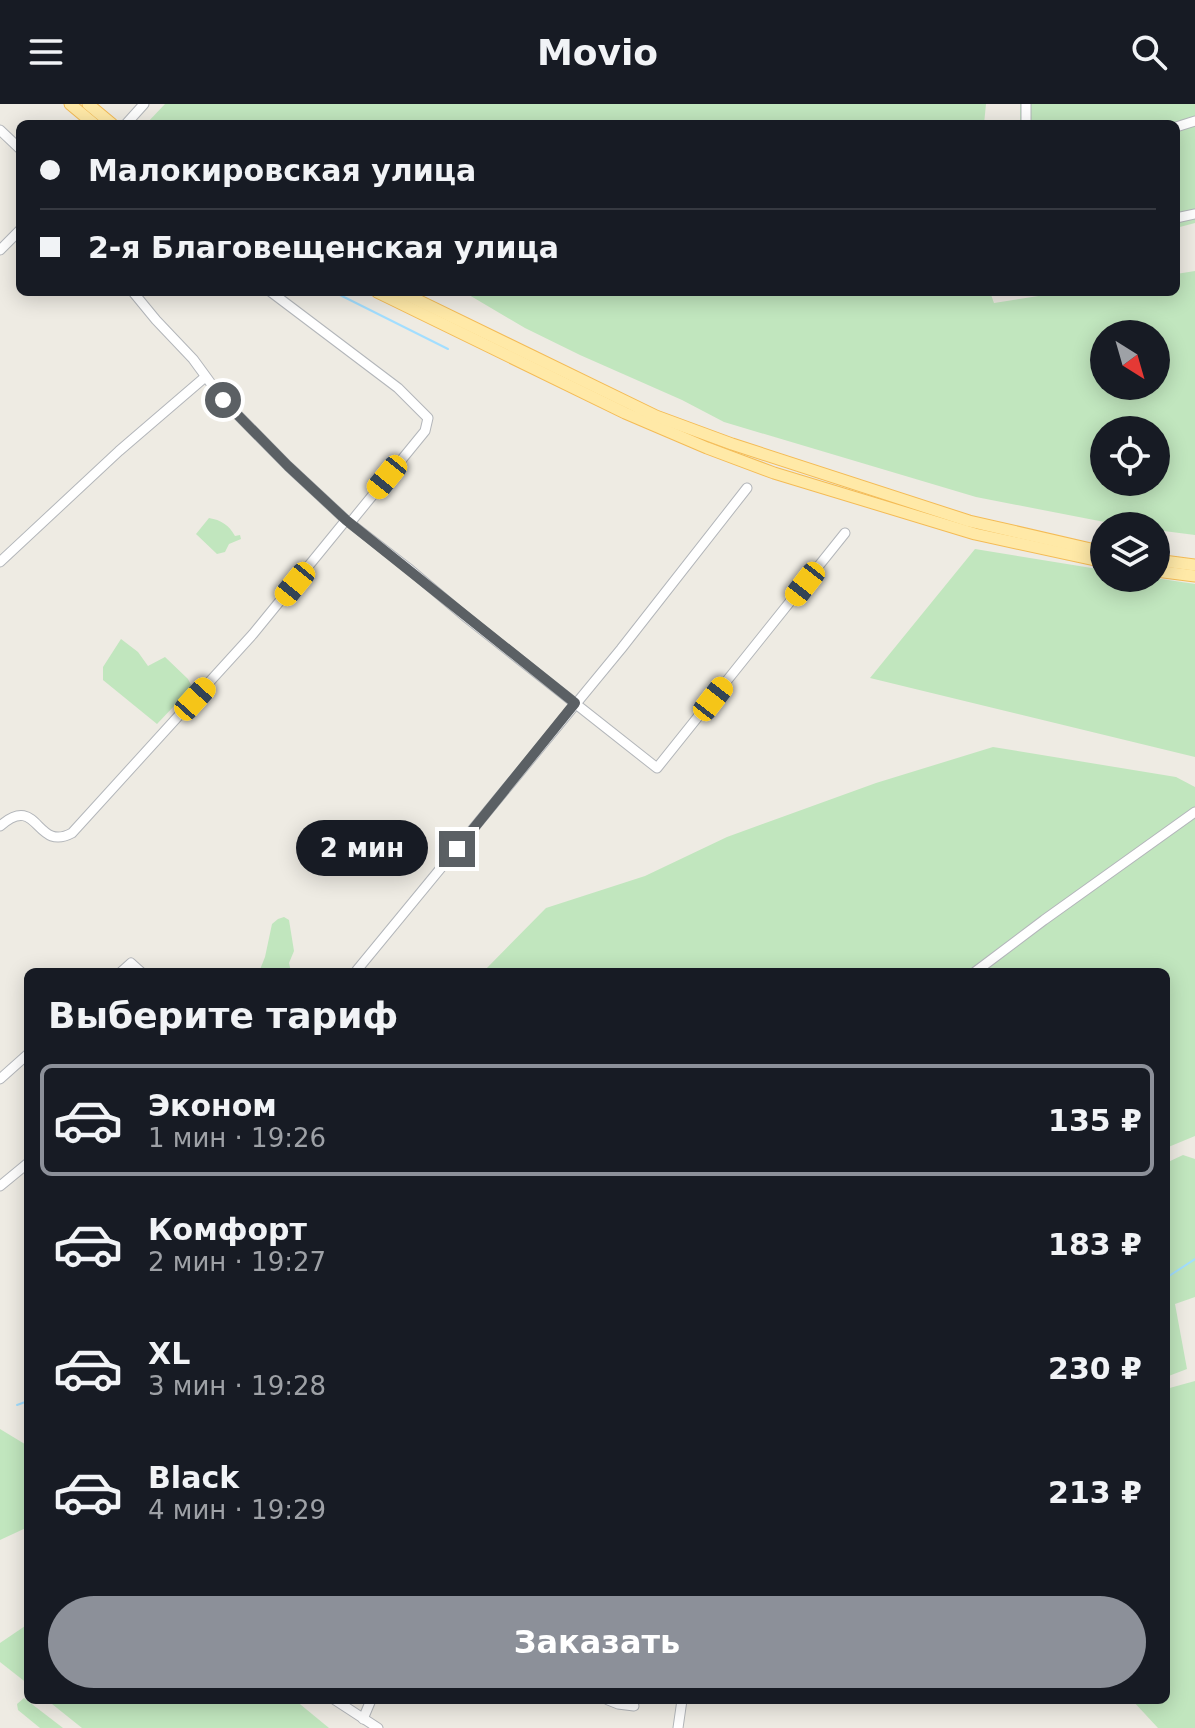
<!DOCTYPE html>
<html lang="ru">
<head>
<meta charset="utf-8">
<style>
	:root { --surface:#171b24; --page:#20242c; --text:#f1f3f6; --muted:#9ea1a6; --line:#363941; --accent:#8c9099 }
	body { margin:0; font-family:"DejaVu Sans",sans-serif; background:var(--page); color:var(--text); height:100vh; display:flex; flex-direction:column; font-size:30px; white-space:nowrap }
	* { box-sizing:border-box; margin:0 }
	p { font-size:26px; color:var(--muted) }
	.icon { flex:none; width:44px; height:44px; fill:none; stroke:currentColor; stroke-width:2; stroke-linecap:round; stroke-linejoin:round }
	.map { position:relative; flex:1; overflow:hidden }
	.panel { position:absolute; left:24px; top:864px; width:1146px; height:736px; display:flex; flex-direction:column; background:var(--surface); border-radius:12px; box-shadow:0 4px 20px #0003 }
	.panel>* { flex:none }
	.hud { position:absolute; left:16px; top:16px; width:1164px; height:176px; border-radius:12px; box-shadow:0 4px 20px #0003; display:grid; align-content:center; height:176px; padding:0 24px; background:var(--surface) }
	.needle { width:52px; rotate:143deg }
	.controls { position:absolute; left:1090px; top:216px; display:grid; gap:16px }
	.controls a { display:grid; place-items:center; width:80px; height:80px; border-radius:50%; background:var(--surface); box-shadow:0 4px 20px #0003; font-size:40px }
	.end { position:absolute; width:36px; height:36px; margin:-18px; border:10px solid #5b6064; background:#fff; box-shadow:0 0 0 4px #fff }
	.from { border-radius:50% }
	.bubble { position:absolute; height:56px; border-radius:28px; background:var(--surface); box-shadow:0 4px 20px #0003; font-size:26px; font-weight:700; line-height:56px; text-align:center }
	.car { position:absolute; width:24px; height:48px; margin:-24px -12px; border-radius:10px; box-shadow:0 0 6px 2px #0007; background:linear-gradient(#f5c518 24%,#345 0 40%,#f5c518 0 76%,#345 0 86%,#f5c518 0) }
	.hud b { display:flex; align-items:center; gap:28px; height:76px; font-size:30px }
	.hud b+b { border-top:2px solid var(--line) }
	.hud i { width:20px; height:20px; background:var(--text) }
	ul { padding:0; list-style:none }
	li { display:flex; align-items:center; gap:24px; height:112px; margin:0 16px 12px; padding:0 8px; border:4px solid transparent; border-radius:12px }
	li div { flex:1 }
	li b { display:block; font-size:30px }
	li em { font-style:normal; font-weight:700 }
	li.current { border-color:var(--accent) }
	li>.icon { width:72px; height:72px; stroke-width:1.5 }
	h2 { padding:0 24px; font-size:36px; line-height:96px }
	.primary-button { display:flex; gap:16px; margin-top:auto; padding:16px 24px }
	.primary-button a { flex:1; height:92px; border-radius:48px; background:var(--accent); color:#fff; font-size:32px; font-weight:700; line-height:92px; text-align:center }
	header { display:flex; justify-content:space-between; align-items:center; height:104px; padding:0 24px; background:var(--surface); font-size:36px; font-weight:700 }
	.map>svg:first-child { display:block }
	.green { fill:#c1e6be; fill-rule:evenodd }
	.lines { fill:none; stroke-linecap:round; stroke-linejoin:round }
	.stream { stroke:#a2deff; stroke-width:2 }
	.minor-casing { stroke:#b3b6ba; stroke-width:11 }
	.major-casing { stroke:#f4bb55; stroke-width:13 }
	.minor { stroke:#fff; stroke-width:9 }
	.major { stroke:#ffe9a7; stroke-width:11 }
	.route { stroke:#5b6064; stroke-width:10 }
</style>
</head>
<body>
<header><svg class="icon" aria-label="menu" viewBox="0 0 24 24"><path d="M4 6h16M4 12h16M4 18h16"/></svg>Movio<svg class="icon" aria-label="search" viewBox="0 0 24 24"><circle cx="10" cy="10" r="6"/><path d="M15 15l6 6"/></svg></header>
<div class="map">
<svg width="1195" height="1624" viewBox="0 0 1195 1624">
	<rect width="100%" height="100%" fill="#eeebe3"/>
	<g class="green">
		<polygon points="165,0 986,0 984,20 146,20"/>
		<polygon points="1020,0 1195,0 1195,119 1176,124 1176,20 1020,20"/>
		<path d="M1195,167V431L1156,426V422H1125L976,393L724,318L682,296L580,251L525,224L464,188H990L994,199L1064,188H1176V170ZM1104,230H1156V282H1104ZM1104,326H1156V378H1104Z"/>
		<path d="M209,414C221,416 229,421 235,432L240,431L241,435L229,440L225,448L217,450L196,430Z"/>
		<polygon points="975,445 1104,466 1104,474 1155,474 1195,480 1195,653 870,574"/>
		<polygon points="121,535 138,548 148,562 165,553 188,575 192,583 157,620 103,576 103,563"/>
		<polygon points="993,643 1176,673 1195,683 1195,1032 1166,1044 1166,868 483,868 546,804 645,772 727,733 876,679"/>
		<polygon points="284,813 289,816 294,847 289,859 291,868 259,868 265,853 272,820 278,815"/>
		<polygon points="1183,1051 1195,1055 1195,1193 1175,1200 1187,1265 1166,1273 1166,1059"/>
		<polygon points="1195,1277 1195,1624 1158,1624 1132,1596 1166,1596 1166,1285"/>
		<polygon points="0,1325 28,1342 28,1423 0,1436"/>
		<polygon points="28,1520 28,1580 0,1558 0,1539"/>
		<polygon points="24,1594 63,1624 40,1624 18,1606 17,1600"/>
		<polygon points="47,1596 295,1596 329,1624 82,1624"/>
	</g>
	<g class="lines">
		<g class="stream">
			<polyline points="334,188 448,245"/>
			<polyline points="1166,1174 1195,1155"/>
			<polyline points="17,1301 28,1297"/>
		</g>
		<defs>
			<g id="minor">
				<polyline points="126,20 144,0"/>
				<polyline points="1026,20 1026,0"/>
				<polyline points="1176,23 1195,17"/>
				<polyline points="0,26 20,45"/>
				<polyline points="1176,114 1195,110"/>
				<polyline points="0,146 20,126"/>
				<polyline points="133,188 156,216 193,255 223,296 288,362 346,416 408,464 467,514 657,664 845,429"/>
				<polyline points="271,188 398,284 428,314 425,327 350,419"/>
				<polyline points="0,458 119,347 204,274"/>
				<path d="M0,722C39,688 35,749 72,729L253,530L346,416"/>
				<polyline points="357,866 621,545 747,384"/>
				<polyline points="121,868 131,859 141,868"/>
				<polyline points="975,868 1044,816 1195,708"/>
				<polyline points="0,975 28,950"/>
				<polyline points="0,1082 28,1059"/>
				<polyline points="335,1596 378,1624"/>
				<polyline points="608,1596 618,1600 634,1602"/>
				<polyline points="363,1615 371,1596"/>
				<polyline points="678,1624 682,1596"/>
			</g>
			<g id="major">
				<polyline points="70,0 94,20"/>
				<polyline points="88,0 112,20"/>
				<polyline points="377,188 625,309 707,344 774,369 975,430 1104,458"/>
				<polyline points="401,188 656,312 732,340 969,417 1104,448"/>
				<polyline points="1156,456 1195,461"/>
				<polyline points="1156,467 1195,472"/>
			</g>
		</defs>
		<use href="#minor" class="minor-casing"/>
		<use href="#major" class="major-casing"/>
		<use href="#minor" class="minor"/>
		<use href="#major" class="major"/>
	</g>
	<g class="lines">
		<polyline class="route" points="223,296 288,362 346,416 575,599 457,745"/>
	</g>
</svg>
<div class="controls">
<a><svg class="needle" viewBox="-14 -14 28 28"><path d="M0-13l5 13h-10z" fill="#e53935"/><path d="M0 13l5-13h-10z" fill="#9ea1a6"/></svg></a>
<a><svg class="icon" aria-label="locate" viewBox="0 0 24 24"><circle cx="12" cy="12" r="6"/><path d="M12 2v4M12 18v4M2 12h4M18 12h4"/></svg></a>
<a><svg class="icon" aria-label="layers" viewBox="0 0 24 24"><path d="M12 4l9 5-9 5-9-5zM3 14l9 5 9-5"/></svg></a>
</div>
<i class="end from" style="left:223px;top:296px"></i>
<i class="end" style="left:457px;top:745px"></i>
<div class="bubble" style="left:296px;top:716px;width:132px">2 мин</div>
<i class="car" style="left:387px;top:373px;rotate:219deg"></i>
<i class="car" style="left:295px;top:480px;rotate:219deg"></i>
<i class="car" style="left:805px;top:480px;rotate:218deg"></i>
<i class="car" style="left:195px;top:595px;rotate:42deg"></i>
<i class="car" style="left:713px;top:595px;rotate:38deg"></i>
<div class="hud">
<b><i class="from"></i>Малокировская улица</b>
<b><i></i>2-я Благовещенская улица</b>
</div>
<section class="panel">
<h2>Выберите тариф</h2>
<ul>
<li class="current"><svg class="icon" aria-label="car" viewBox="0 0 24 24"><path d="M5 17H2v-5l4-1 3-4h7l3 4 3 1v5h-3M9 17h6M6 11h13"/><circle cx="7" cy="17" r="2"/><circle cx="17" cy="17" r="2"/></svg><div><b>Эконом</b><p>1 мин · 19:26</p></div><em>135 ₽</em></li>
<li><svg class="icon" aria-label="car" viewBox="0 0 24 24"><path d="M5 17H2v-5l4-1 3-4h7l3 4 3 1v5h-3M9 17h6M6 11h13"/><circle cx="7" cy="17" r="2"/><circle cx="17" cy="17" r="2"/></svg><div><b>Комфорт</b><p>2 мин · 19:27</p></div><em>183 ₽</em></li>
<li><svg class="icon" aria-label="car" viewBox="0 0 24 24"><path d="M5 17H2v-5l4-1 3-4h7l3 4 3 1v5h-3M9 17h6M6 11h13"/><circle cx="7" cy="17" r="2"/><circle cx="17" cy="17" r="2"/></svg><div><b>XL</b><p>3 мин · 19:28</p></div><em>230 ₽</em></li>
<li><svg class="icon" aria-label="car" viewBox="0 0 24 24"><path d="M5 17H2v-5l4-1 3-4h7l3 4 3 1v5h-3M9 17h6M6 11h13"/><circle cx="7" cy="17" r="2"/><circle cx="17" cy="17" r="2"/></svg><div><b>Black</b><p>4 мин · 19:29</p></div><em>213 ₽</em></li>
</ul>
<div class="primary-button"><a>Заказать</a></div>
</section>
</div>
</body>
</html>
